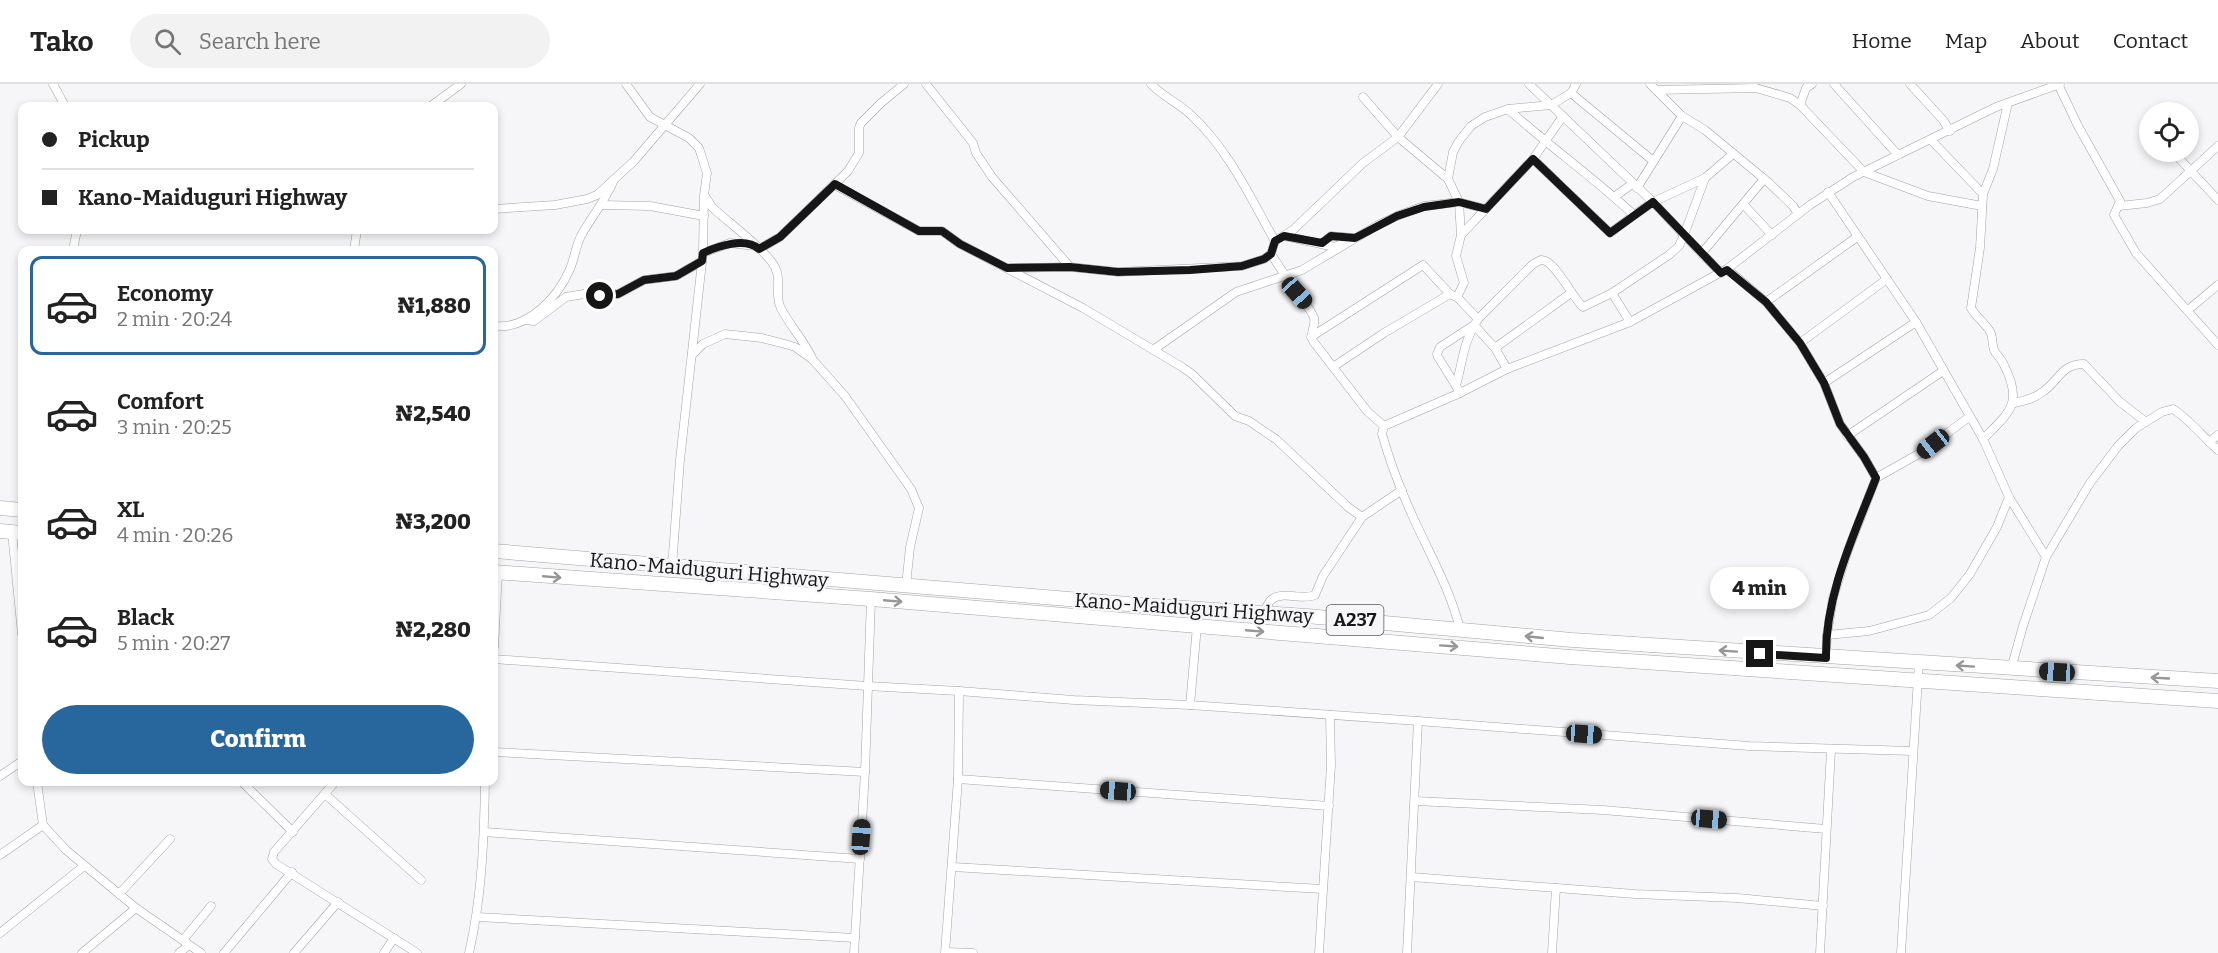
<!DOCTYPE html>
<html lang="en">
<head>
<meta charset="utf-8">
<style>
	:root { --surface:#fff; --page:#f2f2f2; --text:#222; --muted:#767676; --line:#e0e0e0; --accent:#27679d }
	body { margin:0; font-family:Bitter,serif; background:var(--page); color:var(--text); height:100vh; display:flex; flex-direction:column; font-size:22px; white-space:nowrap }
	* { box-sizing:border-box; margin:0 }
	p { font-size:20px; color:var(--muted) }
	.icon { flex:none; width:33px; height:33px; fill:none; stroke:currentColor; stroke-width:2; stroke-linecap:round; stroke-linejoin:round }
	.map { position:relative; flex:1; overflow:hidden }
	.panel { position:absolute; left:18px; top:162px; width:480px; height:540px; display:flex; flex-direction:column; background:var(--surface); border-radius:12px; box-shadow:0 3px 9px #0003 }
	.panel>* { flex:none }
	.guide { position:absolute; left:18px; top:18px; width:480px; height:132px; border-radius:12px; box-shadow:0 3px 9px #0003; display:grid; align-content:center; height:132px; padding:0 24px; background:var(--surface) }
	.buttons { position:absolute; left:2139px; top:18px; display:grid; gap:12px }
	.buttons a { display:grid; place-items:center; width:60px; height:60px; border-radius:50%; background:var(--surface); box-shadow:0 3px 9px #0003; font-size:30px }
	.end { position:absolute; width:27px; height:27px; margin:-14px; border:8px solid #161617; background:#fff; box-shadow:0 0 0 3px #fff }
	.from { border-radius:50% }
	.bubble { position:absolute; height:42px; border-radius:21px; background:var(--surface); box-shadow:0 3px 9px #0003; font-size:20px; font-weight:800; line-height:42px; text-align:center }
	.car { position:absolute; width:18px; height:36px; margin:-18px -9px; border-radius:8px; box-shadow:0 0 4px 2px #0007; background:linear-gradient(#222 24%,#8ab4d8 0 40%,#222 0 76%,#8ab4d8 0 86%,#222 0) }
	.guide b { display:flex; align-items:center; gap:21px; height:57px; font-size:22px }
	.guide b+b { border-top:2px solid var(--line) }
	.guide i { width:15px; height:15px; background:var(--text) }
	ul { padding:10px 0 0; list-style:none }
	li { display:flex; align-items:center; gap:18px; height:99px; margin:0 12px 9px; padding:0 12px; border:3px solid transparent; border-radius:12px }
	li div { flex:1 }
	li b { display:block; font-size:22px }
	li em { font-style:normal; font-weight:800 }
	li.active { border-color:var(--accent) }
	li>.icon { width:54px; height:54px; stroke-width:1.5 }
	.primary-button { display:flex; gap:12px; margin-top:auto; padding:12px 24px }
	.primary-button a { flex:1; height:69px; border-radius:36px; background:var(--accent); color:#fff; font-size:24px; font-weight:800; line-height:69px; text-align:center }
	header { display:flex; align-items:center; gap:36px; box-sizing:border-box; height:84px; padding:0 30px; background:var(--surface); border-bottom:2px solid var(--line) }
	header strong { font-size:28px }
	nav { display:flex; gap:33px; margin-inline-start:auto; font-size:21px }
	.search { width:420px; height:54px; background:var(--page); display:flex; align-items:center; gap:15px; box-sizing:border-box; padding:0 21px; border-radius:33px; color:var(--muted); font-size:22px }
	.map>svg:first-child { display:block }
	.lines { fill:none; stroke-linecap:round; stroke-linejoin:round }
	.street-casing { stroke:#a3a3a6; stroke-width:9 }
	.highway-casing { stroke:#a3a3a6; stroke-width:15 }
	.street { stroke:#fff; stroke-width:8 }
	.highway { stroke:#fff; stroke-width:14 }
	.oneway { stroke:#969697 }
	.route { stroke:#161617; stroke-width:8 }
	.labels { text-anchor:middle; stroke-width:5; stroke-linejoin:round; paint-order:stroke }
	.shield { fill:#f6f6f9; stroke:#59595b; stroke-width:1.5 }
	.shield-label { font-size:18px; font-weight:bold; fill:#161617 }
	.street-label { font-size:20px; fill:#161617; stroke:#f6f6f9 }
</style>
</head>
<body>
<header>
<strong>Tako</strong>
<div class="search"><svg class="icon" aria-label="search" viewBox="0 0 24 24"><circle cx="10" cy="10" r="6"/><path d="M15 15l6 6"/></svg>Search here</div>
<nav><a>Home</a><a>Map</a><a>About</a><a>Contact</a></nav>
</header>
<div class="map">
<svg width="2218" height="869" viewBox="0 0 2218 869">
	<rect width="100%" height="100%" fill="#f6f6f9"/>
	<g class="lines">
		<defs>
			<g id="street">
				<polyline points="53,0 65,22"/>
				<polyline points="626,0 650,33 689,54 699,64 707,89 704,111 703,169 680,376 672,483"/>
				<polyline points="926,0 973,59 976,69 992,93 1070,183"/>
				<polyline points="1529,0 1653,118 1684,151 1679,162 1669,171 1612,209 1630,238"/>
				<polyline points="1650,0 1682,32 1705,46 1768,98 1793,122 1798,130"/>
				<polyline points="1834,0 1898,71"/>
				<polyline points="1910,0 1943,36 1950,47"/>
				<polyline points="2058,0 2078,42 2120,117 2114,131 2136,169 2218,261"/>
				<polyline points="1656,6 1756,4 1790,14 1800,21 1806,4 1812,0"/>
				<polyline points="1571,9 1652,76"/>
				<polyline points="1363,13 1398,53 1448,95"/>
				<polyline points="1800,21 1864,88 1928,112 1982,122"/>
				<polyline points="431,22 461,0"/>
				<path d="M1508,25C1549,62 1594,94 1634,131L1653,118L1705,94L1733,70"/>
				<polyline points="2148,40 2150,42"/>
				<polyline points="1931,56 1983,110"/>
				<polyline points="2173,68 2218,116"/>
				<polyline points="1533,75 1610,149 1634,131"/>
				<polyline points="1705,94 1684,151 1721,189"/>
				<polyline points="835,101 919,147 942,147 960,160 1083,224 1182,283 1192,290 1235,332 1249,337 1277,356 1348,423 1362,433"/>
				<polyline points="1637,104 1682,32"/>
				<polyline points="1828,108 1916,238 1983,355 2009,413 2046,473"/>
				<path d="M705,112L712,123C731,141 755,157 771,177C784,193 774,206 780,222C786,237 804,256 812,274"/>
				<polyline points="1614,113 1632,100"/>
				<polyline points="1743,120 1764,95"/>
				<polyline points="602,121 650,122 704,132"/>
				<polyline points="2119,122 2147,119 2160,115 2218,62"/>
				<polyline points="494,125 555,121 587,115 597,111 634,77 700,0"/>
				<polyline points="1461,151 1533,75 1563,32"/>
				<polyline points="1284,152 1335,163 1341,160"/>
				<polyline points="1275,157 1293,146 1363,79 1398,53 1438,0"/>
				<polyline points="1322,159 1331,152 1355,154"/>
				<polyline points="759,165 780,153 848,87 859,69 859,44 861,39 881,19 904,0"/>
				<polyline points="73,166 77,146"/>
				<polyline points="354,166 357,146"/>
				<polyline points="703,169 730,159 755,162"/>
				<polyline points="1702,169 1743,120 1772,151"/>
				<path d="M1271,170C1279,182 1287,195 1295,206C1301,216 1310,223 1314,234C1316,243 1309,248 1313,257L1367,327L1384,342"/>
				<path d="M1010,184L1070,183L1118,188L1242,182L1264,175L1271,170L1275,157C1250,113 1229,66 1191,31C1179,19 1163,13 1151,0"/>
				<polyline points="1727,185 1766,218 1800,259 1824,299 1840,340 1864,373 1876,394"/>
				<polyline points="1766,218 1857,153"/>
				<polyline points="2188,226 2218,201"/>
				<path d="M1478,235L1532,181C1535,179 1538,177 1541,176C1554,174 1573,215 1583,223L1612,209"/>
				<polyline points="524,236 534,237 566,213 584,210 618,210 644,196 676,192 702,177"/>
				<path d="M494,242C528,246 558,213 570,185C575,173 576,160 582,150C592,132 605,117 613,98"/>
				<polyline points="1311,253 1423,181 1450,210"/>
				<polyline points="1800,259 1887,195"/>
				<polyline points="1495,264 1507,285"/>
				<polyline points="1153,266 1236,208 1302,186 1376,142 1397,132 1424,122 1459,118 1486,125"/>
				<polyline points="692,271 703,260 725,250 762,254 785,260 795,263 812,275 845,312 911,405 919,424 910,463 906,502"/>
				<polyline points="1333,283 1384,249 1450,210 1454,212"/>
				<polyline points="1824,299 1916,238"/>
				<polyline points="1456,302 1438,273 1437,270 1440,263 1474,241 1495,264 1571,209"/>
				<path d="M1460,309L1456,302C1463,276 1463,258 1478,235L1457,213L1464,199L1456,172L1461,151L1459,118L1448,95L1453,68L1459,57L1471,42L1485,33L1508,25L1551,21L1571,9L1576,0"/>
				<path d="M2014,319C2024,317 2033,315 2041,309C2059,298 2060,280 2084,280L2120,318L2146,338"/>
				<polyline points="1847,352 1943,287"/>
				<path d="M1983,355C2010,328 2024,319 2003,279C2001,275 1998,272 1995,268C1991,261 1994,252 1989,246C1983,237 1976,233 1971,224L1980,164L1983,110L1993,85L2008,19"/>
				<polyline points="2209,358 2218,351"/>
				<polyline points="12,448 22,550"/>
				<path d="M1263,529C1266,525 1268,519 1271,516C1282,506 1302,517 1315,511L1323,492L1362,433L1402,406"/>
				<path d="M1460,545C1450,505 1430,471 1413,433C1401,407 1390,378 1382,350L1384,342L1460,309L1507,285L1630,238L1727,185L1810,121L1853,93L1996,23L2060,0"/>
				<polyline points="1827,551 1833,514 1848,466 1876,394 1922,368 1969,333"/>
				<polyline points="494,563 498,489"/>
				<polyline points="1826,574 1827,551 1869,547 1929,531 1951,514 1970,490 1997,443 2009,413"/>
				<polyline points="494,575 867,602 959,607 1074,616 1190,621 1418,637 1749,662 1913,667"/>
				<path d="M2011,585L2023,542L2046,473L2090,399L2118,362L2136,344L2162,328L2173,325C2189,335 2203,353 2218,366"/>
				<polyline points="1190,621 1197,542"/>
				<polyline points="494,668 865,688"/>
				<polyline points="0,692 22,677"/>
				<polyline points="958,695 1329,722"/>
				<polyline points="37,698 43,741 66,766 136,824 201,869"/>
				<polyline points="242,698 293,748"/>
				<polyline points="335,698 274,768 272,775 276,780 417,869"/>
				<polyline points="325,710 421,796"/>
				<polyline points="1415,717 1603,726 1826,745"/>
				<polyline points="484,748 860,775"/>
				<polyline points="0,771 43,741"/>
				<polyline points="953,783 1322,805"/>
				<polyline points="1411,793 1635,810 1737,814 1823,822"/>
				<polyline points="119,810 170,755"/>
				<polyline points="478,833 855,854"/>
				<polyline points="0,849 84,782"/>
				<polyline points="183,856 211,822"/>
				<polyline points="946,868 973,869"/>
				<polyline points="82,869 136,824"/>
				<polyline points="179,869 189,861"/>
				<polyline points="224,869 292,788"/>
				<polyline points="294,869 338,818"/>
				<polyline points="384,869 394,854"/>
				<path d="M469,869C482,813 484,755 485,698"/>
				<polyline points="854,869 865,688 871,515"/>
				<polyline points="945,869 958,695 959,607"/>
				<polyline points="1319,869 1331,681 1330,631"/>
				<polyline points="1407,869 1418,637"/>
				<polyline points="1552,869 1556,804"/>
				<polyline points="1820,869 1831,666"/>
				<polyline points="1901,869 1919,578"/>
			</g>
			<g id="highway">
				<polyline points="0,424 22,426"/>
				<polyline points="0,447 22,449"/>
				<polyline points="494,467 1140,521 1307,532 1572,556 2218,597"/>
				<polyline points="494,488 871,515 1570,573 2218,617"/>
			</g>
		</defs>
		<use href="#street" class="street-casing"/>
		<use href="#highway" class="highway-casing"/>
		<use href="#street" class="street"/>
		<use href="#highway" class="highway"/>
	</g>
	<defs><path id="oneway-shaft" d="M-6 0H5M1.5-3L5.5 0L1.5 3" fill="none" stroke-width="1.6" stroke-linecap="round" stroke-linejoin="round" transform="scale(1.5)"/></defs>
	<g class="oneway">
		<use href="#oneway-shaft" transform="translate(552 493) rotate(5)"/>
		<use href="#oneway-shaft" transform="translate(893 517) rotate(5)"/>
		<use href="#oneway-shaft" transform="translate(1255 547) rotate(5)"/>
		<use href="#oneway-shaft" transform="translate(1534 553) rotate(-174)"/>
		<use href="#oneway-shaft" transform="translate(1449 562) rotate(4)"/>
		<use href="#oneway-shaft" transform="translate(1728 567) rotate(-176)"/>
		<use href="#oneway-shaft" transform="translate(1965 582) rotate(-176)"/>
		<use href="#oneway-shaft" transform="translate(2160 594) rotate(-177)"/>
	</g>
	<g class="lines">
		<path class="route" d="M600,212L618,210L644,196L676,192L702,177L703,169C718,162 745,153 759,165L780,153L835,100L919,147H942L960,160L1007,184L1070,183L1118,188L1190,186L1242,182L1264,175L1271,170L1275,157L1284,152L1322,159L1331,152L1355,154L1397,132L1424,123L1459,118L1486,125L1533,75L1610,149L1653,118L1721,189L1727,186L1766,218L1800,259L1824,299L1840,340L1864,373L1876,394C1854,451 1825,511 1826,574L1760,570"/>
	</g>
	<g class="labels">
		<rect class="shield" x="1326.5" y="521" width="57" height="30" rx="4.5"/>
		<g class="shield-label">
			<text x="1355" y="542">A237</text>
		</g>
		<g class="street-label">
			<text transform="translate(709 486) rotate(5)" y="7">Kano-Maiduguri Highway</text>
			<text transform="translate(1194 524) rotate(4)" y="7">Kano-Maiduguri Highway</text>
		</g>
	</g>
</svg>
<div class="buttons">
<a><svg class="icon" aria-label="locate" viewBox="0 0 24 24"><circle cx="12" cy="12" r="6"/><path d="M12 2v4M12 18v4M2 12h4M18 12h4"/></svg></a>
</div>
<i class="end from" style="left:600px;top:212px"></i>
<i class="end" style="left:1760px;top:570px"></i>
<div class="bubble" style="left:1710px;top:483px;width:99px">4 min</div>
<i class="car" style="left:1297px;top:209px;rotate:138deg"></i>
<i class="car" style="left:1933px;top:360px;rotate:232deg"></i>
<i class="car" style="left:2057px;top:588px;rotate:273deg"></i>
<i class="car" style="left:1584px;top:650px;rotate:94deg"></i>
<i class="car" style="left:1118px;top:707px;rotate:274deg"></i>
<i class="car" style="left:1709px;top:735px;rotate:95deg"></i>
<i class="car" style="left:861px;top:753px;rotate:4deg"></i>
<div class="guide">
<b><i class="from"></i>Pickup</b>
<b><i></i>Kano-Maiduguri Highway</b>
</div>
<section class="panel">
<ul>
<li class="active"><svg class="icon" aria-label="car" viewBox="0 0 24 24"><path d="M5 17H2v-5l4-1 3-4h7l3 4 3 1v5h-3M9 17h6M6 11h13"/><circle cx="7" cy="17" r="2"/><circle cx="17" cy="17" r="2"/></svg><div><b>Economy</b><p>2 min · 20:24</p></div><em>₦1,880</em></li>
<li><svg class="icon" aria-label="car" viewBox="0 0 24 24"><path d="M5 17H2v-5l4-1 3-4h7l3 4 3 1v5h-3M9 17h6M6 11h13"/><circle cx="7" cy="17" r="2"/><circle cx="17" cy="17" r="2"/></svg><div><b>Comfort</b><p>3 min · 20:25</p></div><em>₦2,540</em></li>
<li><svg class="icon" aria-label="car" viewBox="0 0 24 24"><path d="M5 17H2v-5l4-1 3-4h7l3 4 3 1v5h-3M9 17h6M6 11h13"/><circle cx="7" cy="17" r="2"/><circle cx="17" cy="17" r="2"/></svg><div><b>XL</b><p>4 min · 20:26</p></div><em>₦3,200</em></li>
<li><svg class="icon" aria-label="car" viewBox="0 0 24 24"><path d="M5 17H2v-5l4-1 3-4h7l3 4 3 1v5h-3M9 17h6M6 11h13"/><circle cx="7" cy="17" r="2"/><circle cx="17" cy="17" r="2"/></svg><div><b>Black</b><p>5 min · 20:27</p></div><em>₦2,280</em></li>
</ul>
<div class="primary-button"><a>Confirm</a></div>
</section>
</div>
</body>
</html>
